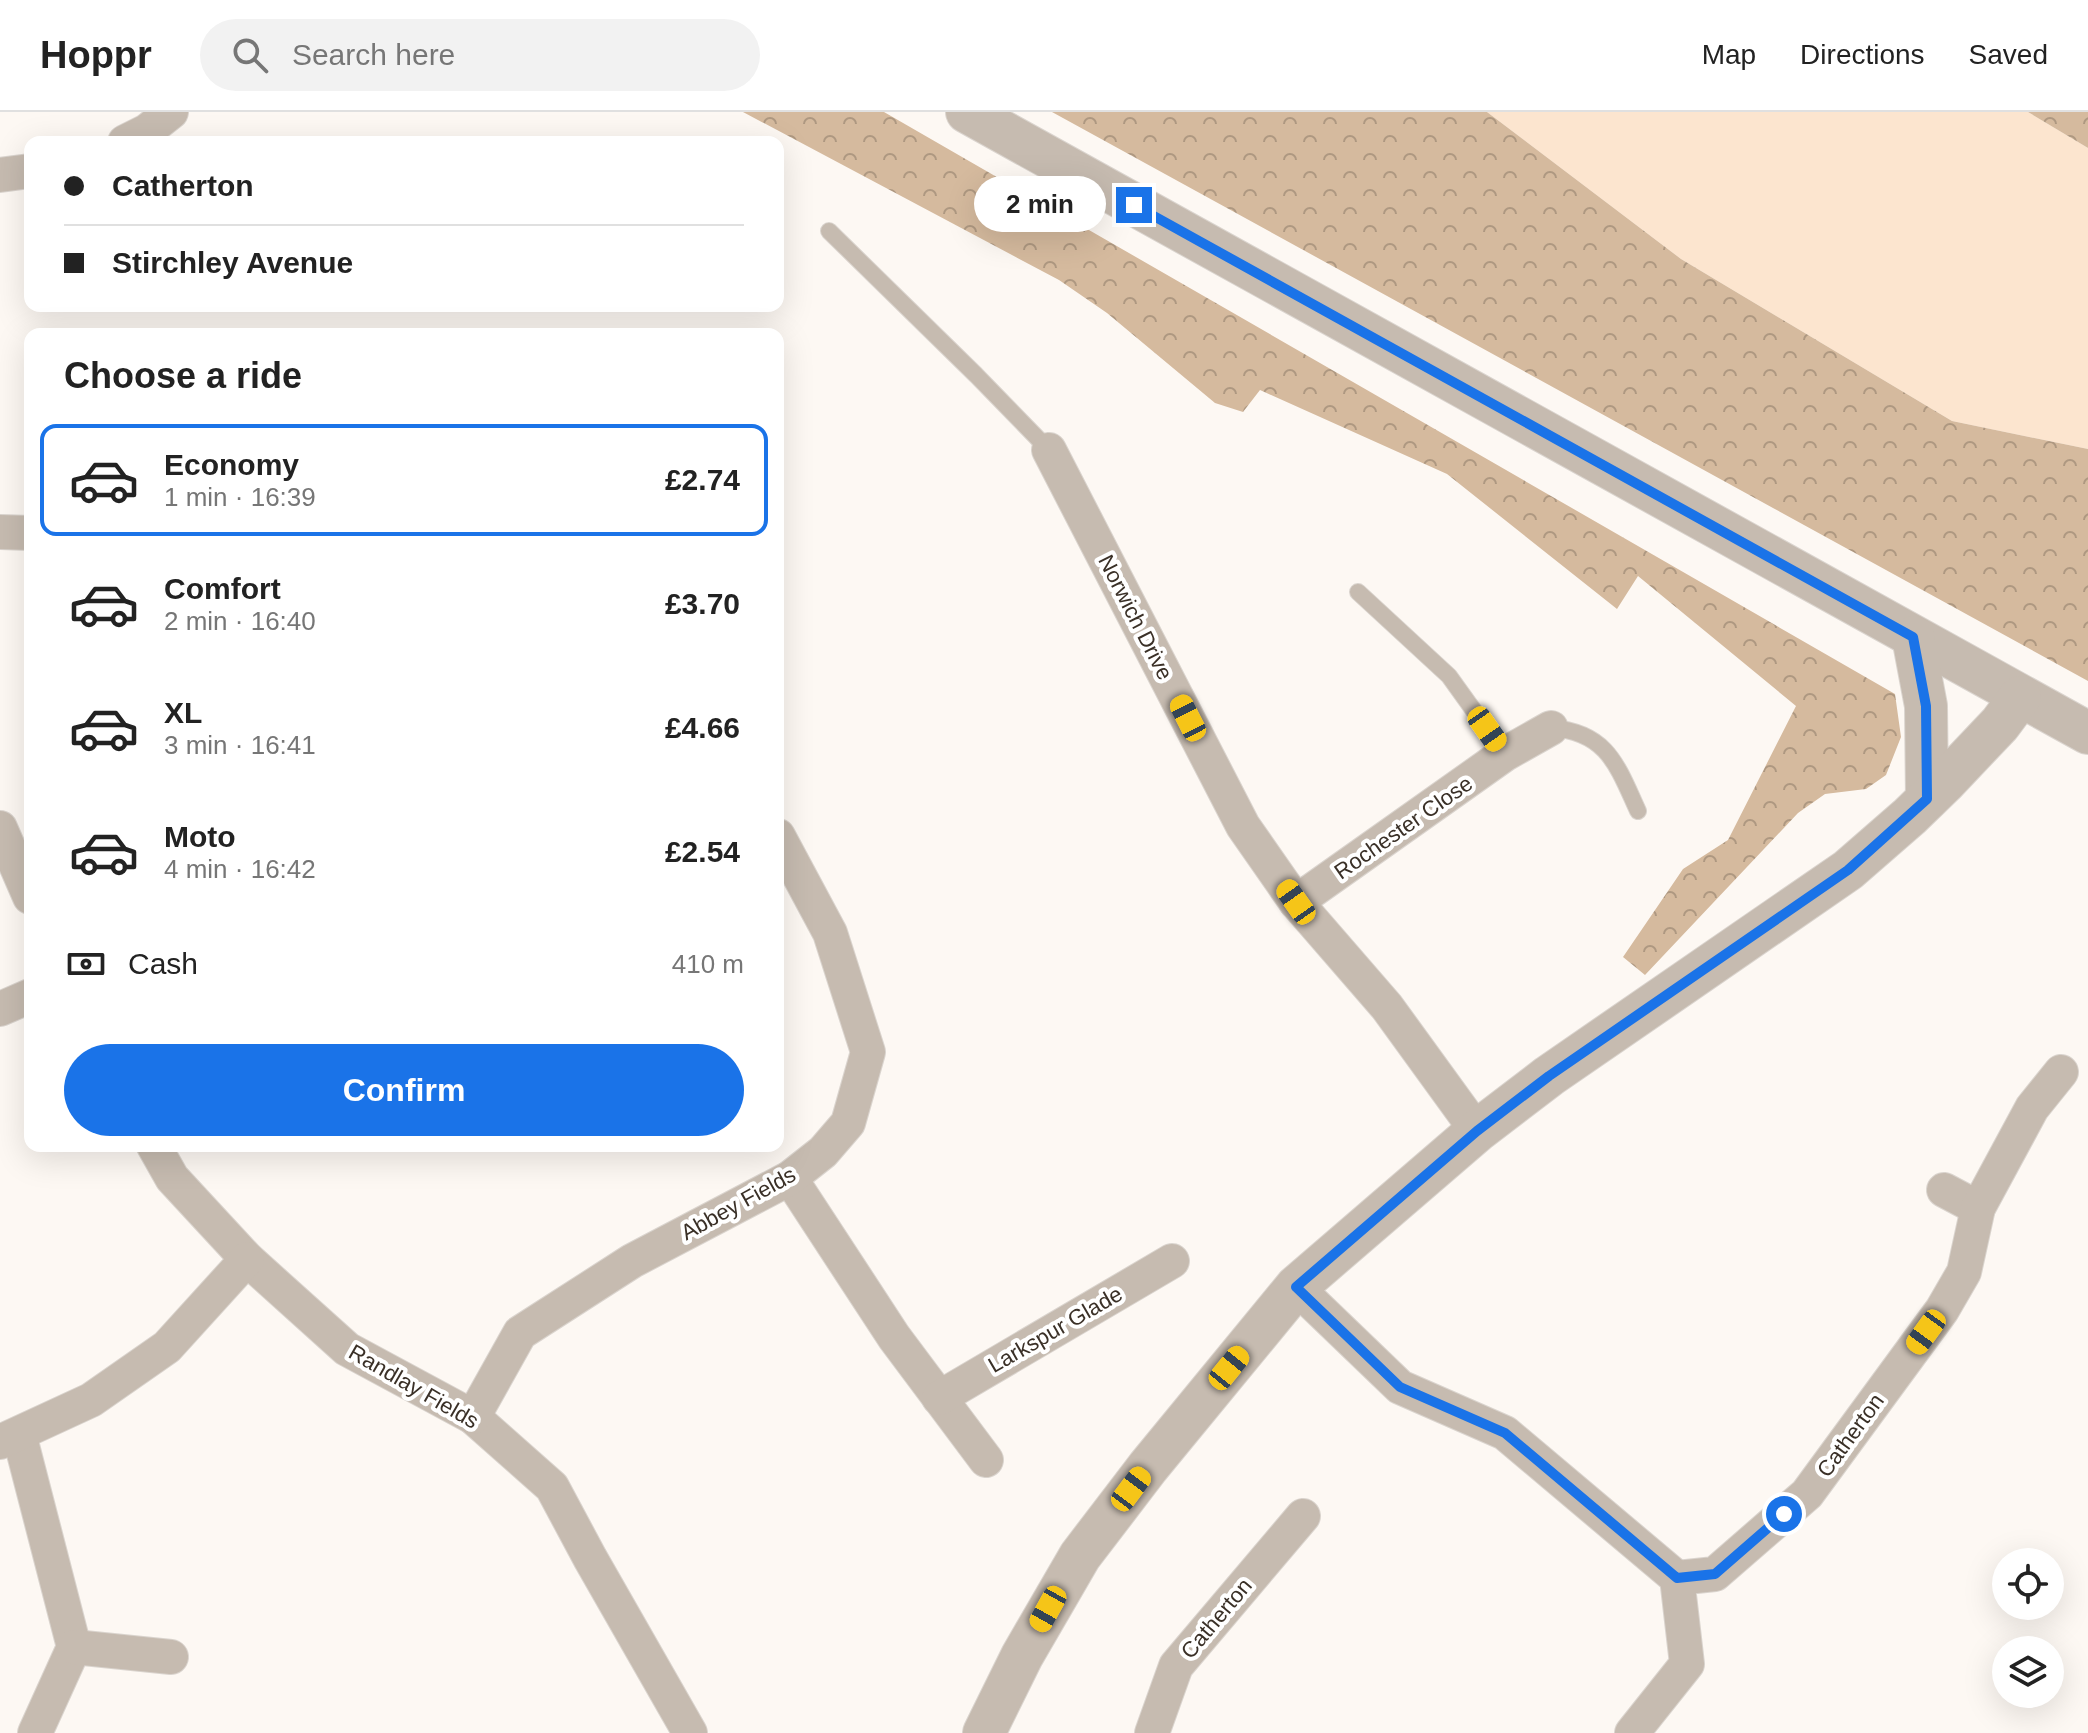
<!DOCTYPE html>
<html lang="en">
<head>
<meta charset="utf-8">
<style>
	:root { --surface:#fff; --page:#f2f2f2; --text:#222; --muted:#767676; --line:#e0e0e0; --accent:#1a73e8 }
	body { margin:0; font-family:Arial,sans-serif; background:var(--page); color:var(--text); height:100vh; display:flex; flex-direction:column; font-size:30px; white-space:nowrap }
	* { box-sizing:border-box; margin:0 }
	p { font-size:26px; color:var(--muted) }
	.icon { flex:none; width:44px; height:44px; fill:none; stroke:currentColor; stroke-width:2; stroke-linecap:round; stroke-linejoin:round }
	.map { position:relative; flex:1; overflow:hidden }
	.sheet { position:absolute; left:24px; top:216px; width:760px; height:824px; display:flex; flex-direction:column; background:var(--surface); border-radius:16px; box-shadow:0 8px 32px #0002 }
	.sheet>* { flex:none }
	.banner { position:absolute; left:24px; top:24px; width:760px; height:176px; border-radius:16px; box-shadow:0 8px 32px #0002; display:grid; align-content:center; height:176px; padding:0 40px; background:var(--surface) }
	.controls { position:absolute; left:1992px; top:1436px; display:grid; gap:16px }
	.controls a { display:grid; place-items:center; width:72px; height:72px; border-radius:50%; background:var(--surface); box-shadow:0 8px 32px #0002; font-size:40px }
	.end { position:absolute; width:36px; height:36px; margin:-18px; border:10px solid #1a73e8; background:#fff; box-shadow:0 0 0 4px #fff }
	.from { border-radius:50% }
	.bubble { position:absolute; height:56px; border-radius:28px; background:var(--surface); box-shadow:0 8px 32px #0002; font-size:26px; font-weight:600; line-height:56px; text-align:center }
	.car { position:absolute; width:24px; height:48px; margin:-24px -12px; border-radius:10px; box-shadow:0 0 6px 2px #0007; background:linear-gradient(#f5c518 24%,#345 0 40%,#f5c518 0 76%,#345 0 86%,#f5c518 0) }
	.banner b { display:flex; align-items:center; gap:28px; height:76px; font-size:30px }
	.banner b+b { border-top:2px solid var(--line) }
	.banner i { width:20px; height:20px; background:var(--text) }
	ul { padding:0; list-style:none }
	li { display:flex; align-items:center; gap:24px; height:112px; margin:0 16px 12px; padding:0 24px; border:4px solid transparent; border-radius:16px }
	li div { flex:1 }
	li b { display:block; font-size:30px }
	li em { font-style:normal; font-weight:600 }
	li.selected { border-color:var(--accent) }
	li>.icon { width:72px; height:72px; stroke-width:1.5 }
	h2 { padding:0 40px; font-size:36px; line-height:96px }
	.pay { display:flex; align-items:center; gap:20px; height:88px; padding:0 40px; font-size:30px }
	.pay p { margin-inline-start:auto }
	.action { display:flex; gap:16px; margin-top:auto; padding:16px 40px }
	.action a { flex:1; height:92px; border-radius:48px; background:var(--accent); color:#fff; font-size:32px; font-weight:600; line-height:92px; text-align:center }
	header { display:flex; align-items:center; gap:48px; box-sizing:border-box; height:112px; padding:0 40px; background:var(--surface); border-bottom:2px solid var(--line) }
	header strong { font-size:38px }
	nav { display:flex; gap:44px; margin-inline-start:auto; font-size:28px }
	.search { width:560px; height:72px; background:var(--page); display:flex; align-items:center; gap:20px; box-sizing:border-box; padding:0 28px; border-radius:44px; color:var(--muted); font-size:30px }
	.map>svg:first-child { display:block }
	.green { fill:#fce5cf }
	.forest { fill:url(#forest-crowns) }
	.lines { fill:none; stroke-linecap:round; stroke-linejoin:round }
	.service-casing { stroke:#dad4ce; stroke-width:18 }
	.minor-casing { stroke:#dad4ce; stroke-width:36 }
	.tertiary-casing { stroke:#dad4ce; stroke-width:44 }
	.service { stroke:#c6bbb0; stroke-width:16 }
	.minor { stroke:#c6bbb0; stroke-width:34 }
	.tertiary { stroke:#c6bbb0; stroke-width:42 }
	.route { stroke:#1a73e8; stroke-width:10 }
	.labels { text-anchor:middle; stroke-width:8; stroke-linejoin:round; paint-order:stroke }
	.street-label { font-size:22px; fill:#3a3027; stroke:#fff }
</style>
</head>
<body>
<header>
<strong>Hoppr</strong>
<div class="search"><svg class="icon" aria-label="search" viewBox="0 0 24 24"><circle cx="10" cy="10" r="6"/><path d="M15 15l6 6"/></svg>Search here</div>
<nav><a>Map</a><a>Directions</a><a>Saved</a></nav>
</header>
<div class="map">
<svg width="2088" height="1621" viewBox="0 0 2088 1621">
	<defs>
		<pattern id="forest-crowns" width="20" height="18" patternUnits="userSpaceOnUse" patternTransform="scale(2)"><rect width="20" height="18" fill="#d5ba9e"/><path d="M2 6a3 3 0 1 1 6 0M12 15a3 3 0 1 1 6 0" fill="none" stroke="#ae9881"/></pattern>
	</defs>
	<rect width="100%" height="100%" fill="#fdf8f3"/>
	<polygon class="green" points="1487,0 2028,0 2088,36 2088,337 1952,309 1681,147"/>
	<g class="forest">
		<polygon points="743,0 884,0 1895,582 1901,625 1886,663 1866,677 1825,682 1798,701 1645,863 1623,845 1683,757 1728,728 1796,594 1638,464 1617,497 1447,362 1260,278 1243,300 1215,291 1107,201 1059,168"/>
		<polygon points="1052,0 1487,0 1681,147 1952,309 2088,337 2088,569"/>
		<polygon points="2028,0 2088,0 2088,36"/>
	</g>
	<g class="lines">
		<defs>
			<g id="service">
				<polyline points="829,119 976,263 1049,338"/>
				<polyline points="1358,480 1449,564 1505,642"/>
				<path d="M1551,616C1607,620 1617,653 1638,699"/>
			</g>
			<g id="minor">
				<polyline points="125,30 147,19 171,0"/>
				<polyline points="0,63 30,59"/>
				<polyline points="1049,338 1243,714 1296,790 1387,895 1477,1019"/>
				<polyline points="0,420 30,421"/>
				<polyline points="0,716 30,785"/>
				<polyline points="1296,790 1505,642 1551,616"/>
				<polyline points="0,897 30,884"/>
				<polyline points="154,1034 172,1066 247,1147 347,1237 473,1305 552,1375 590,1446 690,1621"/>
				<polyline points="790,1066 894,1225 986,1348"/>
				<polyline points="1944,1078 1978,1096"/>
				<polyline points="1296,1175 1400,1275 1505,1321 1677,1466"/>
				<polyline points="939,1286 1172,1149"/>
				<polyline points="473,1305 520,1221 632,1149 790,1066 823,1040 848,1011 868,940 830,821 778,724"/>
				<polyline points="19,1322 74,1535 35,1621"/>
				<polyline points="0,1330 91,1288 167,1235 247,1147"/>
				<polyline points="74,1535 171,1545"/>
				<polyline points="1152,1621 1176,1554 1303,1404"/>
				<polyline points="1632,1621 1687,1552 1677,1466 1715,1462 1807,1382 1942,1198 1964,1160 1978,1096 2032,996 2061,960"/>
			</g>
			<g id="tertiary">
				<polyline points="967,0 2088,621"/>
				<polyline points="1913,525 1926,594 1927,687"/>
				<polyline points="984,1621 1022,1544 1080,1444 1148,1355 1296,1175 1477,1019 1549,964 1848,758 1910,704 1944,671 2000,612 2020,585"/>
			</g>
		</defs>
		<use href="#service" class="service-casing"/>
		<use href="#minor" class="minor-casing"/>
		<use href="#tertiary" class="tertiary-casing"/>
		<use href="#service" class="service"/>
		<use href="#minor" class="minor"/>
		<use href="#tertiary" class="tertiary"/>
	</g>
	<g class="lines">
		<polyline class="route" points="1134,93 1913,525 1926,594 1927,687 1848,758 1549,964 1477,1019 1296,1175 1400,1275 1505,1321 1677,1466 1715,1462 1784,1402"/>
	</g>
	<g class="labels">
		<g class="street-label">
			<text transform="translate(1136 505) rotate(63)" y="8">Norwich Drive</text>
			<text transform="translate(1403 715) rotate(-35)" y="8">Rochester Close</text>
			<text transform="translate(738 1091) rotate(-29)" y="8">Abbey Fields</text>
			<text transform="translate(1055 1217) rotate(-30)" y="8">Larkspur Glade</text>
			<text transform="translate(414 1274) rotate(30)" y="8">Randlay Fields</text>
			<text transform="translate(1850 1323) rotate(-54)" y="8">Catherton</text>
			<text transform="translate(1216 1506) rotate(-50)" y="8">Catherton</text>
		</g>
	</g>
</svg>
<div class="controls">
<a><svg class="icon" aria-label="locate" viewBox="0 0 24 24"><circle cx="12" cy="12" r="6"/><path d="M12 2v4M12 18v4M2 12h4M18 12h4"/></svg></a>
<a><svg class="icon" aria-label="layers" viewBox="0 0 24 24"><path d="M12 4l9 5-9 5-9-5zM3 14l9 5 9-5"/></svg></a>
</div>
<i class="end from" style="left:1784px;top:1402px"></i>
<i class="end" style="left:1134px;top:93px"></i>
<div class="bubble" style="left:974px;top:64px;width:132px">2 min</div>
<i class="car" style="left:1188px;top:606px;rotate:333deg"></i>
<i class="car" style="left:1487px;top:617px;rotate:145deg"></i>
<i class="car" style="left:1296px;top:790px;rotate:325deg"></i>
<i class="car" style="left:1926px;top:1220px;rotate:216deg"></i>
<i class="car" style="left:1229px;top:1256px;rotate:39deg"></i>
<i class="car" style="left:1131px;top:1377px;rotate:37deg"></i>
<i class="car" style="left:1048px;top:1497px;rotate:209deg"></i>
<div class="banner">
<b><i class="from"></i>Catherton</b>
<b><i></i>Stirchley Avenue</b>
</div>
<section class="sheet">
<h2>Choose a ride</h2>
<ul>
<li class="selected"><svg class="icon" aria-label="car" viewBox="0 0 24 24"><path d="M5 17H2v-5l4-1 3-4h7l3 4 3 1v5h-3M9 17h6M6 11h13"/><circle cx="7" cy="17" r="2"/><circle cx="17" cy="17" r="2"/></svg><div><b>Economy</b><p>1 min · 16:39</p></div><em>£2.74</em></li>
<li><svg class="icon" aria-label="car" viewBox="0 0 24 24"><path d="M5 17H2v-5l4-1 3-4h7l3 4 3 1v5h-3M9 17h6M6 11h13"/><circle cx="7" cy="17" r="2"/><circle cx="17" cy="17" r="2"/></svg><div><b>Comfort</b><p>2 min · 16:40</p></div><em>£3.70</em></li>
<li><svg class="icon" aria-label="car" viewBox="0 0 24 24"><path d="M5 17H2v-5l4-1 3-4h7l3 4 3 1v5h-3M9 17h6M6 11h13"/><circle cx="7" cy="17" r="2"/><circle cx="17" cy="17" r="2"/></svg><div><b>XL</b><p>3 min · 16:41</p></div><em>£4.66</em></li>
<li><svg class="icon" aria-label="car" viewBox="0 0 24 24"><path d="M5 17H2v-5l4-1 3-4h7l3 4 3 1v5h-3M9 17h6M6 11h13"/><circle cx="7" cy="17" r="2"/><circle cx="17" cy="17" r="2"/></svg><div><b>Moto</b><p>4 min · 16:42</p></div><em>£2.54</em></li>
</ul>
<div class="pay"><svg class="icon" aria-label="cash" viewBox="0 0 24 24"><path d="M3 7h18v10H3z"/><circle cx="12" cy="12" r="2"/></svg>Cash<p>410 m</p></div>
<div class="action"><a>Confirm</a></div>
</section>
</div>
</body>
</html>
